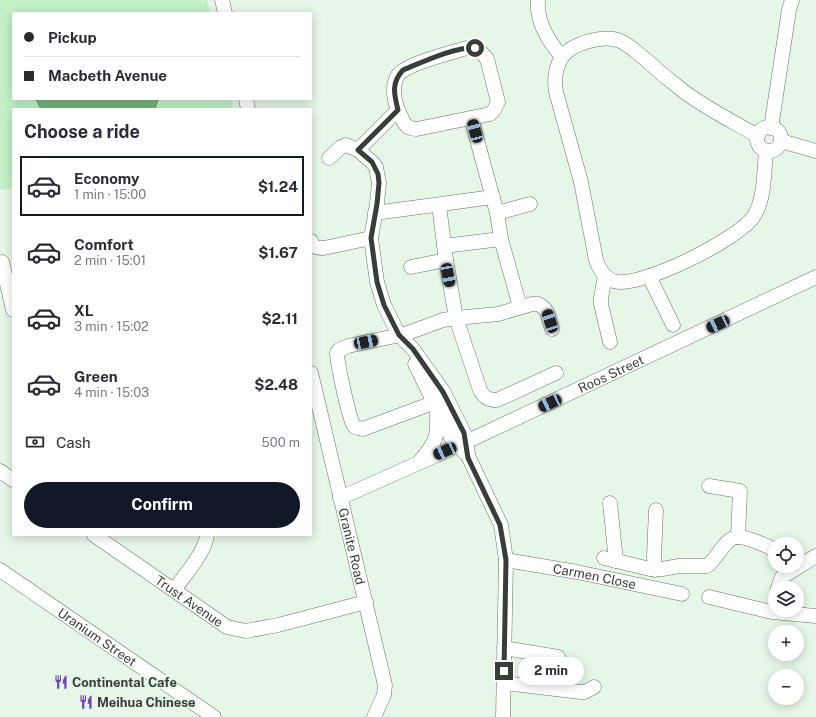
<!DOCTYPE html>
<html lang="en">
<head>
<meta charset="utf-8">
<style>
	:root { --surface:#fff; --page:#f2f2f3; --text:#2b2b33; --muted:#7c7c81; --line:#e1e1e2; --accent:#111827 }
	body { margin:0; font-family:"Public Sans",sans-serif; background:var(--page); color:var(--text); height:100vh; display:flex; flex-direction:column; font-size:15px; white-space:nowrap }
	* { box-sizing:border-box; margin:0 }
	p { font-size:13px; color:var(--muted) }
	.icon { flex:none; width:22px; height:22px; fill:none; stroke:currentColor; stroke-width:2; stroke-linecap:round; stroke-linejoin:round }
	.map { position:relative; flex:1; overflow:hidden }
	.drawer { position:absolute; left:12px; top:108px; width:300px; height:428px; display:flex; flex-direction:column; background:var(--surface); border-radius:0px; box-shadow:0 2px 10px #0003 }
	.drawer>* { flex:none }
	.banner { position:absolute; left:12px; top:12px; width:300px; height:88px; border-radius:0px; box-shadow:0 2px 10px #0003; display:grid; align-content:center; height:88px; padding:0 12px; background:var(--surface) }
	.controls { position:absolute; left:768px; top:537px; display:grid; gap:8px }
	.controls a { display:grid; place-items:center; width:36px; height:36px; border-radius:50%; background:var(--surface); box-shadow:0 2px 10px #0003; font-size:20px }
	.end { position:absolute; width:18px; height:18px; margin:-9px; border:5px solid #373d38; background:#fff; box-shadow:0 0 0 2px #fff }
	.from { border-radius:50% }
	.bubble { position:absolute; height:28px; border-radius:14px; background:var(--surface); box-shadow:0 2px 10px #0003; font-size:13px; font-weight:700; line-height:28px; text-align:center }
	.car { position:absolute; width:12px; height:24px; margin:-12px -6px; border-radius:5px; box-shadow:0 0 3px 1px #0007; background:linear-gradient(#222 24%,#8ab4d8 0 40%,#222 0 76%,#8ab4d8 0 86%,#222 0) }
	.banner b { display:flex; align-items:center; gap:14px; height:38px; font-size:15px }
	.banner b+b { border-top:1px solid var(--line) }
	.banner i { width:10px; height:10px; background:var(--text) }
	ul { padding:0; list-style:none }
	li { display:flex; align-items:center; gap:12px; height:60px; margin:0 8px 6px; padding:0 4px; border:2px solid transparent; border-radius:0px }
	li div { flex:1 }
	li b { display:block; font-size:15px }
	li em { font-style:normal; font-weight:700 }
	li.current { border-color:var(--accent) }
	li>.icon { width:36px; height:36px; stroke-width:1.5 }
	h2 { padding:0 12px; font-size:18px; line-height:48px }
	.pay { display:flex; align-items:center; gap:10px; height:44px; padding:0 12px; font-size:15px }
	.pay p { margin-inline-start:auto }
	.primary-button { display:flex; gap:8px; margin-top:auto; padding:8px 12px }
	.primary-button a { flex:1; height:46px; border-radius:24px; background:var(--accent); color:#fff; font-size:16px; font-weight:700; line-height:46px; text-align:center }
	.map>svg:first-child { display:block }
	.green { fill:#c2f1c7 }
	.water { fill:#75b67e; stroke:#629269 }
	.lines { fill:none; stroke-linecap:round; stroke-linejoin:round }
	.minor-casing { stroke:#667468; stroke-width:15 }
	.minor { stroke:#fff; stroke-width:14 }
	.route { stroke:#373d38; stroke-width:5 }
	.labels { text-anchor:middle; stroke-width:4; stroke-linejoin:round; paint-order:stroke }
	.street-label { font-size:13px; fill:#373d38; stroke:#e6f6e7 }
	.poi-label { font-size:13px; font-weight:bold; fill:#373d38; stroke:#e6f6e7; text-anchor:start }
</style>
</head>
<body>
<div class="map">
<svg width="816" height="717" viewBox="0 0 816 717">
	<rect width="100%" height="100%" fill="#e6f6e7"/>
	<polygon class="green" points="0,0 207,0 210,13 13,13 13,99 231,99 233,109 13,109 13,188 0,190"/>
	<polygon class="water" points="36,99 158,99 155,109 41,109"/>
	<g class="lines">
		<defs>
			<g id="minor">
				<polyline points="222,0 225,13"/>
				<path d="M538,0C536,22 548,41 562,57"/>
				<path d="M467,48L475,49L481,52L487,59L498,102L494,110L490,114L417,129C406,129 404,123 400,114C394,103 391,86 398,75C406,64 453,52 467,48Z"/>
				<polyline points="246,99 248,109"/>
				<polyline points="471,118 497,213 501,239 520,307"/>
				<circle cx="769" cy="139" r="12"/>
				<polyline points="771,128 789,10 792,0"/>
				<path d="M758,136C732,121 705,108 682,90C669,80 657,70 645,59C637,53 630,45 620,41C605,34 572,43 562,57C555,68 554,80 556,92L581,182L596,260C599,269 604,277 613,281C638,290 739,239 754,216C765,198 764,172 766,151"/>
				<polyline points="781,141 816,151"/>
				<polyline points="358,150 398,110"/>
				<polyline points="329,158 341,147 346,145 358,150 372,162 376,167 379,183 377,204 371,238 377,282 384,305 399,335 413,349 443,391 464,433 469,458 501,525 506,560 503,717"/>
				<path d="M439,205L446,260L456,318L480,390C485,398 488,400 497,400L556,373"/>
				<polyline points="375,213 493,197"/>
				<polyline points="497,213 530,204"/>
				<path d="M311,241C314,248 317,248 324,248L371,238"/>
				<polyline points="444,246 501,239"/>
				<polyline points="2,262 13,310"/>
				<polyline points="411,267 446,260"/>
				<polyline points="605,276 601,298 601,304 610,342"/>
				<polyline points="649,276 673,325"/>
				<polyline points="415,364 452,439 464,452"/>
				<path id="s1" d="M311,373L385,685L384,695L374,717"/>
				<path d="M446,398L363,429C360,428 356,428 354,426C349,419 337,362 337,353L339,350L348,346L405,334L443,320L456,318L498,314L532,304H538L543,307L547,312L552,329"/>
				<path d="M420,461C436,442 438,438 437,414"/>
				<polyline points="0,471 13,480"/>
				<polyline points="709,486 740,491 738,537"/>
				<path id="s2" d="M340,498L466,442L816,277"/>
				<polyline points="610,503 616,561"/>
				<path id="s3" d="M94,535L227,627L246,631L278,625L366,602"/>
				<path d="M604,558L650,569H662L679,566H707C714,561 718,553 723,547C726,543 731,538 736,537C746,536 765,545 775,550"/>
				<path id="s4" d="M506,560L577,572L682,594"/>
				<path id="s5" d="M0,570L214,717"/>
				<polyline points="655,570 654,556 656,510"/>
				<polyline points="778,588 782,577 816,556"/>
				<path d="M174,590C184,576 206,551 207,535"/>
				<polyline points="709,597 772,612 816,616"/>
				<polyline points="504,648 558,657"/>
				<polyline points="504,683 581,692 585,692 594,687"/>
			</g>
		</defs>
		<use href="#minor" class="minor-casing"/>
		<use href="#minor" class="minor"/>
	</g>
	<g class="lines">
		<path class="route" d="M475,48C453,47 423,62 403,70C391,83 394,94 398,110L358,150L372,162L378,174L379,183L377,204L371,238L377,282L384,305L399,335L413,349L443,392L464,433L468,458L500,525L506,560L504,671"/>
	</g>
	<defs>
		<symbol id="restaurant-bare" viewBox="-9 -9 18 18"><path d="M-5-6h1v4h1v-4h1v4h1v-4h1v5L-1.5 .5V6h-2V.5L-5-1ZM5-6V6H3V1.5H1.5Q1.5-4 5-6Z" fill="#7242ba" stroke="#e6f6e7" stroke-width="2.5" paint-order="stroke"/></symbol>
	</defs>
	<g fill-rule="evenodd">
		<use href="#restaurant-bare" x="51" y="672" width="20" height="20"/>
		<use href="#restaurant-bare" x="76" y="692" width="20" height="20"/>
	</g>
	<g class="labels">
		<g class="street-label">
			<text dy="5" stroke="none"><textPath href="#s2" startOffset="298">Roos Street</textPath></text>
			<text dy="5" stroke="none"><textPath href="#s1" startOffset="178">Granite Road</textPath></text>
			<text dy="5" stroke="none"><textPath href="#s4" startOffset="90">Carmen Close</textPath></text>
			<text dy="5" stroke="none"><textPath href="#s3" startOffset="116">Trust Avenue</textPath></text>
			<text dy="5" stroke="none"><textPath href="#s5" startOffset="118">Uranium Street</textPath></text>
		</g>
		<g class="poi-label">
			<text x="72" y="687">Continental Cafe</text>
			<text x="97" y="707">Meihua Chinese</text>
		</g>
	</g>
</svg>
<div class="controls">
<a><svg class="icon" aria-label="locate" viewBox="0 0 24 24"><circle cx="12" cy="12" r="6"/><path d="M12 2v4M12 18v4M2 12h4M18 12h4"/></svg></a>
<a><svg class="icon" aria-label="layers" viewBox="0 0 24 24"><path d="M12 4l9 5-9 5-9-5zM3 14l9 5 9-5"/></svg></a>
<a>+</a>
<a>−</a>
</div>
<i class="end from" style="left:475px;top:48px"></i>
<i class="end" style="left:504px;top:671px"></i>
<div class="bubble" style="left:518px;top:657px;width:66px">2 min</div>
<i class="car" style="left:475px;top:131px;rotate:345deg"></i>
<i class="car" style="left:448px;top:275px;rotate:169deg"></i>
<i class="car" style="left:550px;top:321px;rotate:342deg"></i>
<i class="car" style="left:718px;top:324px;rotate:245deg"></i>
<i class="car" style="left:366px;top:342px;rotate:79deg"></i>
<i class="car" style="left:550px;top:403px;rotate:245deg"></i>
<i class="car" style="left:445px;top:451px;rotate:246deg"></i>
<div class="banner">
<b><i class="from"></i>Pickup</b>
<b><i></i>Macbeth Avenue</b>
</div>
<section class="drawer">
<h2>Choose a ride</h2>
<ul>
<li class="current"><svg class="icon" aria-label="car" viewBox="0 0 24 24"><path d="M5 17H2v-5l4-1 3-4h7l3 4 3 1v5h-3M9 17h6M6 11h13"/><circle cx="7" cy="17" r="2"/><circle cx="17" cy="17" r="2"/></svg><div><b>Economy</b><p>1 min · 15:00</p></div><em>$1.24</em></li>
<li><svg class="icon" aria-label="car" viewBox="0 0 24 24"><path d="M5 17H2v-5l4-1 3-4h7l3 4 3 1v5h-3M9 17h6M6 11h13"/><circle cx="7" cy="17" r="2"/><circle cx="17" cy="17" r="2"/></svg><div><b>Comfort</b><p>2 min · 15:01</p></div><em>$1.67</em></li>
<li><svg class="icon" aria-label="car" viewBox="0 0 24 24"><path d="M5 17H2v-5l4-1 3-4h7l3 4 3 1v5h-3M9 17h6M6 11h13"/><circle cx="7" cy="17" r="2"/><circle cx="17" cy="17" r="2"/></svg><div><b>XL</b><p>3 min · 15:02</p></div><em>$2.11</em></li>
<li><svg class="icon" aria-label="car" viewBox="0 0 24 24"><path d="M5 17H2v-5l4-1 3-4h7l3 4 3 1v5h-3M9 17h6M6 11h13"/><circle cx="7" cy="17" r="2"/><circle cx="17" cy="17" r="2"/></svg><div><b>Green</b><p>4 min · 15:03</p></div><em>$2.48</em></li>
</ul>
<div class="pay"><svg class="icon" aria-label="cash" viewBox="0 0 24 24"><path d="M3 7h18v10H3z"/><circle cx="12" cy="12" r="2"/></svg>Cash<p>500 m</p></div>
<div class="primary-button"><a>Confirm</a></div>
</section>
</div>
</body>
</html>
